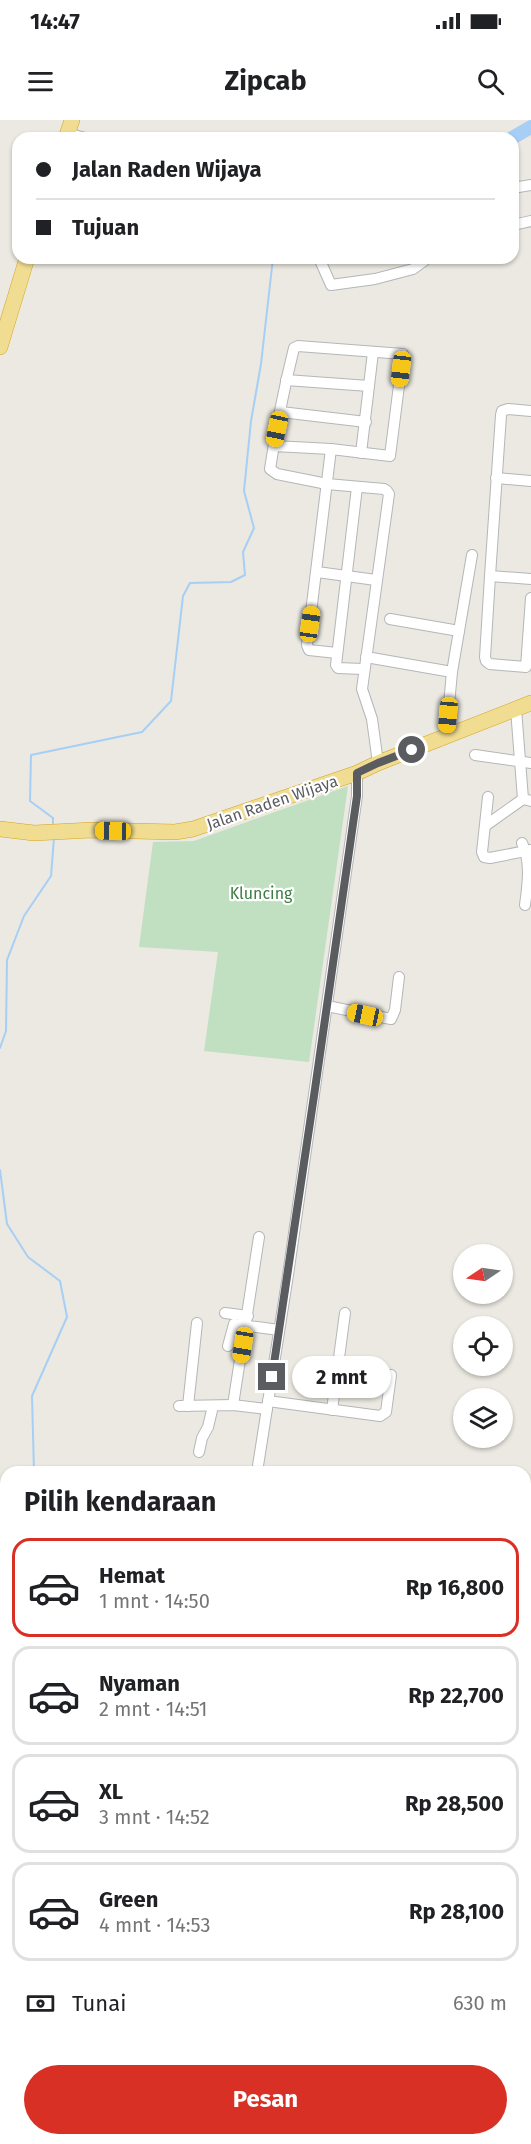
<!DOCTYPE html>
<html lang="id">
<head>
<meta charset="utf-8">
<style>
	:root { --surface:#fff; --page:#f2f2f2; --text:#202124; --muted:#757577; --line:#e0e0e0; --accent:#d93025 }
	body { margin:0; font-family:"Fira Sans",sans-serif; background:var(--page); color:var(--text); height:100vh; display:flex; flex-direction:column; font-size:22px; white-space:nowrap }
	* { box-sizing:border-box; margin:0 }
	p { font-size:20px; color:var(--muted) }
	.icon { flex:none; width:33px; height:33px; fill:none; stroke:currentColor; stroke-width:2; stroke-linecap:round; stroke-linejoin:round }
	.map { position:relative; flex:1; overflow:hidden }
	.sheet { position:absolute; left:0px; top:1346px; width:531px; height:680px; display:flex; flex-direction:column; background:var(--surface); border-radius:18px 18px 0 0; box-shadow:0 2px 4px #0004 }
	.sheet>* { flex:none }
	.top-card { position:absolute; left:12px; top:12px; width:507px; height:132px; border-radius:18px; box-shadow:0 2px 4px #0004; display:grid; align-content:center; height:132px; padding:0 24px; background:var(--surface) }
	.needle { width:39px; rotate:257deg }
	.fabs { position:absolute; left:453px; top:1124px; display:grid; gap:12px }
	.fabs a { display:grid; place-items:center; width:60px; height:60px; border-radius:50%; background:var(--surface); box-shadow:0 2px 4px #0004; font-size:30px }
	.end { position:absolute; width:27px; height:27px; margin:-14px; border:8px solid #5a5c60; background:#fff; box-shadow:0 0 0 3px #fff }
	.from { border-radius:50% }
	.bubble { position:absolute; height:42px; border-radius:21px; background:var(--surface); box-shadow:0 2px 4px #0004; font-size:20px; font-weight:700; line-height:42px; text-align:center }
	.car { position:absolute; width:18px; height:36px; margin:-18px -9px; border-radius:8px; box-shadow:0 0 4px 2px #0007; background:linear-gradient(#f5c518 24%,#345 0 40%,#f5c518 0 76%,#345 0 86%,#f5c518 0) }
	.top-card b { display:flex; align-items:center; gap:21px; height:57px; font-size:22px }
	.top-card b+b { border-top:2px solid var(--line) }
	.top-card i { width:15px; height:15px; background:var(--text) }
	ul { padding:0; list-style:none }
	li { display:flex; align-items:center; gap:18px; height:99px; margin:0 12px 9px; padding:0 12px; border:3px solid var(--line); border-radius:18px }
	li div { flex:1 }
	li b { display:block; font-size:22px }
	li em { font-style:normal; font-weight:700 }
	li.current { border-color:var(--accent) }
	li>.icon { width:54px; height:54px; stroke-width:1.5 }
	h2 { padding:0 24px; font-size:27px; line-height:72px }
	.pay { display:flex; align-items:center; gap:15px; height:66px; padding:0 24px; font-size:22px }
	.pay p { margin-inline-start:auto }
	.primary-button { display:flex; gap:12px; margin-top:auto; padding:12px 24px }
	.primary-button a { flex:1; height:69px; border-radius:36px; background:var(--accent); color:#fff; font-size:24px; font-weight:700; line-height:69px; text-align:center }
	.status { display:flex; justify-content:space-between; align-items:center; height:42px; padding:0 30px; background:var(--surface); direction:ltr }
	.status svg { height:16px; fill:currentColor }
	header { display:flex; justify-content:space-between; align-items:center; height:78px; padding:0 24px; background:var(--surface); font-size:27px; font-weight:700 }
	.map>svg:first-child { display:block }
	.green { fill:#c0e0c1 }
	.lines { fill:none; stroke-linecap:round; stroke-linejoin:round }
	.stream { stroke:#a7cff5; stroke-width:2 }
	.river { stroke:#a7cff5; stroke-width:14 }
	.minor-casing { stroke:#b4b6ba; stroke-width:12 }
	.highway-casing { stroke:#d5a317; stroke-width:16 }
	.minor { stroke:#fff; stroke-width:10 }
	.highway { stroke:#f1dd92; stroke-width:15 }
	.route { stroke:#5a5c60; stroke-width:8 }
	.labels { text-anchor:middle; stroke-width:4.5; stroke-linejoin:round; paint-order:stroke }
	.street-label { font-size:16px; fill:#5a5c60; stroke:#fff }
	.park-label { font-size:16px; fill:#3c7d42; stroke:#fff }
</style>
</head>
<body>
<div class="status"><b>14:47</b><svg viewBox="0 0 49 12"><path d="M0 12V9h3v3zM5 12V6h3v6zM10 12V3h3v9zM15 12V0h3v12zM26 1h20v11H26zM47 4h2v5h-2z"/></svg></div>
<header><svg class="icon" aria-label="menu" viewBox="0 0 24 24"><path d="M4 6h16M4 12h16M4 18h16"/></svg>Zipcab<svg class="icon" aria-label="search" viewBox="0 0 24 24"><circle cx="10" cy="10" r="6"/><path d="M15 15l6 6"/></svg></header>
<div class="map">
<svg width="531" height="2024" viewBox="0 0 531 2024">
	<rect width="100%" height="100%" fill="#ebe9e1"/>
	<polygon class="green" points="348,666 309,942 204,931 218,832 139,827 153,722 194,721"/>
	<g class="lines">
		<g class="stream">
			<polyline points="53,707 53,698 30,681 31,635 142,612 171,581 183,476 190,463 231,462 245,455 243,432 254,408 244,371 251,301 261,244 273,138"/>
			<polyline points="0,928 6,911 7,840 24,796 51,756 54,718"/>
			<polyline points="0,1050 7,1104 28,1137 60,1161 67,1197 32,1276 34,1352"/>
			<polyline points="0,1453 6,1437"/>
			<polyline points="0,1468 6,1482"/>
			<polyline points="0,1582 6,1579"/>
		</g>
		<polyline class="river" points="512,18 531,7"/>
		<defs>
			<g id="minor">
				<polyline points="67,13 85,18"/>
				<polyline points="513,68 531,65"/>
				<polyline points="513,105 531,101"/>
				<polyline points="319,138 331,165 375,159 413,149 428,138"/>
				<polyline points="286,260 369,266"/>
				<polyline points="531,291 508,289 502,291 501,295 490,456 531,459"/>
				<polyline points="281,292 366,302"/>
				<path d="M274,326L331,329L390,336L403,234L298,226L294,228C284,268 276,309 270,349L277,354L327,364L384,369L387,371L389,374L362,569L372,599L378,643"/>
				<polyline points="331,329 307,525 309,530 337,533"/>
				<polyline points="361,333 373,232"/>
				<polyline points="496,358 531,361"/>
				<polyline points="357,367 336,545 338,548 363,549"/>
				<polyline points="317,452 376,460"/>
				<polyline points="490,456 485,537 486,541 490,544 526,547 531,478"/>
				<polyline points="390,499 459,511"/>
				<polyline points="366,537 452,552"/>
				<polyline points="516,589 523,679"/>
				<polyline points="446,617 452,552 472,435"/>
				<polyline points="475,635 531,643"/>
				<polyline points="488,677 482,732 484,737 490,738 531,730"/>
				<polyline points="485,706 523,679 531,681"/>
				<path d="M522,723C531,742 528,763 525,785"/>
				<polyline points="327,886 391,899 395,890 399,857"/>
				<polyline points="225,1193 248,1196"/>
				<polyline points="228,1226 234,1204 279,1210"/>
				<polyline points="268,1281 380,1296 386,1292 391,1255"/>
				<polyline points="233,1285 259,1117"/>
				<polyline points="179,1286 233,1285 267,1289"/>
				<polyline points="188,1286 197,1203"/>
				<polyline points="332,1290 345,1193"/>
				<polyline points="199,1332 202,1318 208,1307 213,1286"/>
				<polyline points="257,1352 288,1155 357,676 357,653"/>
				<polyline points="525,1811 531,1810"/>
				<polyline points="0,1815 6,1817"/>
				<polyline points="165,2024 165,2019"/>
			</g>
			<g id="highway">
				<polyline points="66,18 72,0"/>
				<polyline points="0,227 27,138"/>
				<polyline points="0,709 34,713 92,710 175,712 193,709 357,653 378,643 531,583"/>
			</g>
		</defs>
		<use href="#minor" class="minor-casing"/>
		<use href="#highway" class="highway-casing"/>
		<use href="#minor" class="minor"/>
		<use href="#highway" class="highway"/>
	</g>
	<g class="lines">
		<polyline class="route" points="272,1257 315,969 357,676 357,653 378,643 412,630"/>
	</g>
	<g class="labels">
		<g class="street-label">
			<text transform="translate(272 682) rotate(-19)" y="6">Jalan Raden Wijaya</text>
		</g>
		<g class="park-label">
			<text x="261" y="779">Kluncing</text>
		</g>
	</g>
</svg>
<div class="fabs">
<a><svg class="needle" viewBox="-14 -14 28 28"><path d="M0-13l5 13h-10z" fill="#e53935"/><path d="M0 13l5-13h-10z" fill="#757577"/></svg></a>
<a><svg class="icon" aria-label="locate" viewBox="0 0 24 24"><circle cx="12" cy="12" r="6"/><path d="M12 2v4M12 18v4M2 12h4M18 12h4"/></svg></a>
<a><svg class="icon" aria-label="layers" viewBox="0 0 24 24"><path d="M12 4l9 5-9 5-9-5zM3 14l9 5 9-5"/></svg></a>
</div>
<i class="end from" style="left:412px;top:630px"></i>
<i class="end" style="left:272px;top:1257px"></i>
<div class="bubble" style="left:292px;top:1236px;width:99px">2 mnt</div>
<i class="car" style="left:401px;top:249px;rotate:187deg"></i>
<i class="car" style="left:277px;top:309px;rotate:192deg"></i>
<i class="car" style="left:310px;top:504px;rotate:8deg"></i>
<i class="car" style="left:448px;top:595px;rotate:185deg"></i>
<i class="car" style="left:113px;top:711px;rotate:271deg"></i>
<i class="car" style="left:365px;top:895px;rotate:282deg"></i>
<i class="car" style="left:243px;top:1225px;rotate:189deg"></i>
<div class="top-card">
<b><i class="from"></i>Jalan Raden Wijaya</b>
<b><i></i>Tujuan</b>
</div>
<section class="sheet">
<h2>Pilih kendaraan</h2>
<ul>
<li class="current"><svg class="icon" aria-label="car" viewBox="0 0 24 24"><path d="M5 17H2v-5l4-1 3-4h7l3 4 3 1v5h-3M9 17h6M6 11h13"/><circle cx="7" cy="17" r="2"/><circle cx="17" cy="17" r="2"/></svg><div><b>Hemat</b><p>1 mnt · 14:50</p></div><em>Rp 16,800</em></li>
<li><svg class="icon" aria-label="car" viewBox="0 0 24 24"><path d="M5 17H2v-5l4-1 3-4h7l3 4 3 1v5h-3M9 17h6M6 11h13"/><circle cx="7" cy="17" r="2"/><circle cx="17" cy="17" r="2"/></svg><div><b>Nyaman</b><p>2 mnt · 14:51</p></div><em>Rp 22,700</em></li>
<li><svg class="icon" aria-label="car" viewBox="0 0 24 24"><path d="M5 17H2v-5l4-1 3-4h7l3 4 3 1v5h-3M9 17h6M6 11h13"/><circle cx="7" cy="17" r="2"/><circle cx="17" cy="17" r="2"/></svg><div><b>XL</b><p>3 mnt · 14:52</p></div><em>Rp 28,500</em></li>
<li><svg class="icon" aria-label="car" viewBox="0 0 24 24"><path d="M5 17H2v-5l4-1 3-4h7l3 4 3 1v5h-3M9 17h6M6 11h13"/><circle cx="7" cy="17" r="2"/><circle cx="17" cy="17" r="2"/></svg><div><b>Green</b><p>4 mnt · 14:53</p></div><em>Rp 28,100</em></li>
</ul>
<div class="pay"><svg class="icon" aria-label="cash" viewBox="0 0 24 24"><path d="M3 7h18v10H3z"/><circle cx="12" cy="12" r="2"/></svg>Tunai<p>630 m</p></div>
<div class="primary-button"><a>Pesan</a></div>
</section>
</div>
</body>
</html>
